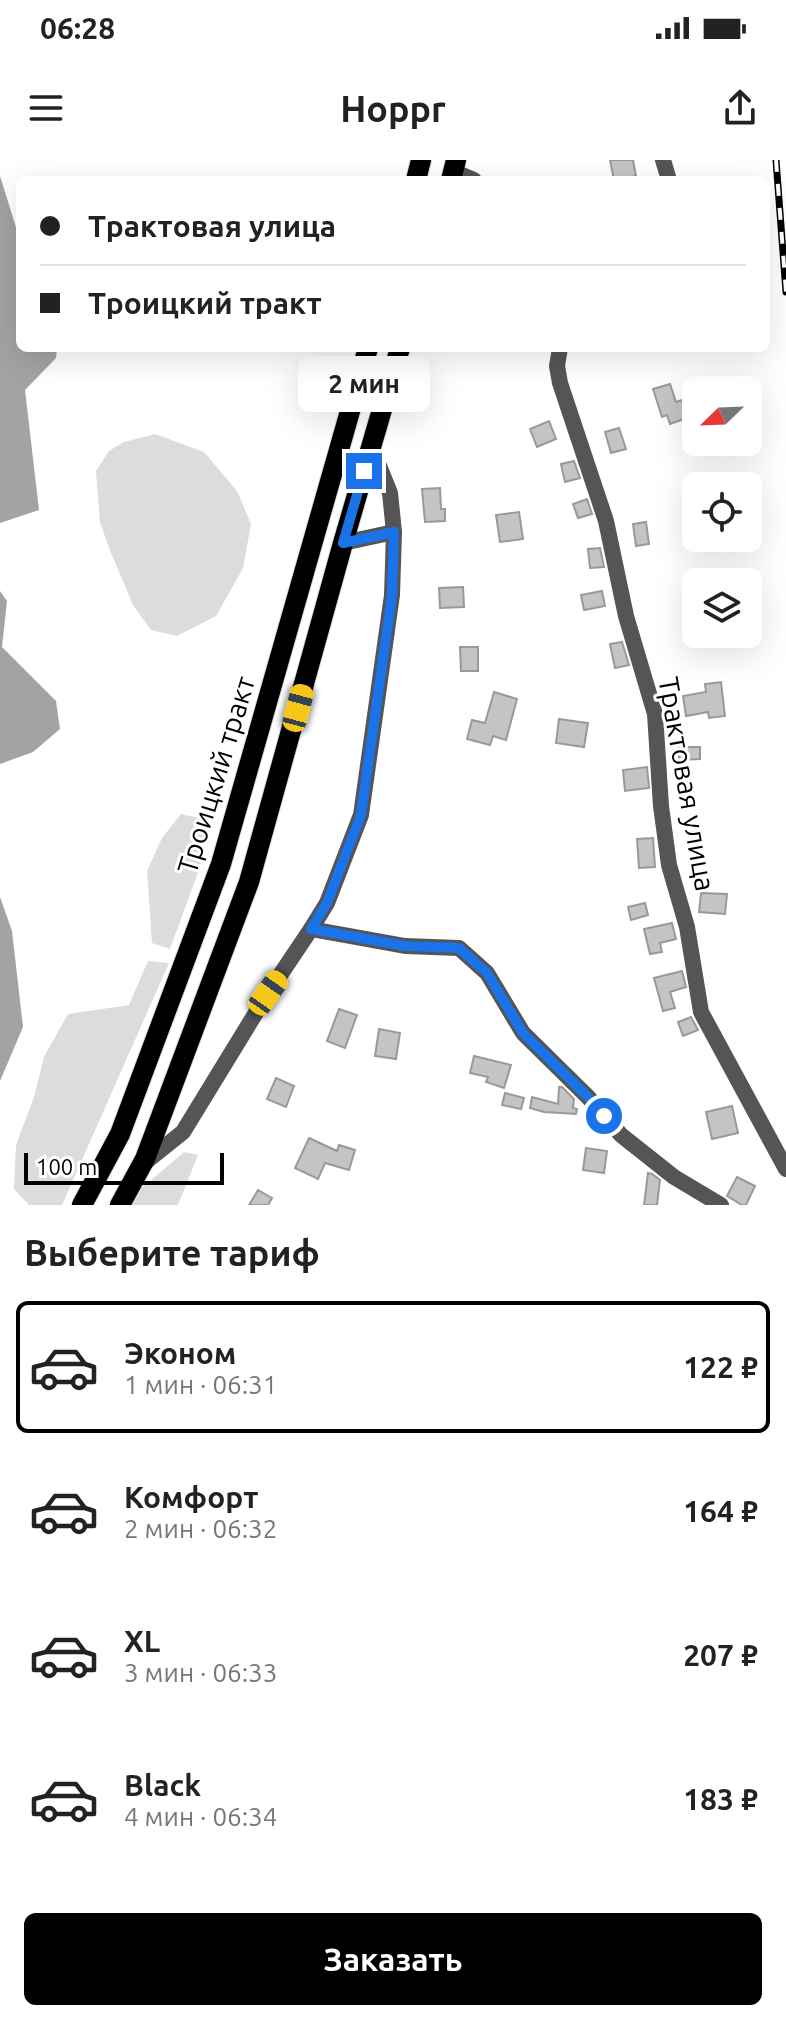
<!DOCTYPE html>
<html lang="ru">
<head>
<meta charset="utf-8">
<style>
	:root { --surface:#fff; --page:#f6f6f6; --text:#222; --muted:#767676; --line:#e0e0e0; --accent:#000 }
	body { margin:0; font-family:Ubuntu,sans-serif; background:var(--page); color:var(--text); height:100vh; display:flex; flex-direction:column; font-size:30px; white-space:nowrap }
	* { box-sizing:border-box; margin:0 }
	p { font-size:26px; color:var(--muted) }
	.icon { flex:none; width:44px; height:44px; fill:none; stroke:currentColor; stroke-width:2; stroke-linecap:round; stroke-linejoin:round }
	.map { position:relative; height:1045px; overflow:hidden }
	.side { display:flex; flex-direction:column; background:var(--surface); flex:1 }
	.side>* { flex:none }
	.banner { position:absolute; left:16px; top:16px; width:754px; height:176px; border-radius:12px; box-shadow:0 8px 32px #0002; display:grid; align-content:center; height:176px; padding:0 24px; background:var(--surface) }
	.needle { width:52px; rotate:247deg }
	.buttons { position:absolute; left:682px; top:216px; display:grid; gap:16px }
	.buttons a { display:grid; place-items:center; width:80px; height:80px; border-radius:12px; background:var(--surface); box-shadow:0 8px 32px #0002; font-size:40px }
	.scale { position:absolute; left:24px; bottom:20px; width:200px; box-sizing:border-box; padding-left:8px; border:4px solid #000; border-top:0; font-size:22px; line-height:28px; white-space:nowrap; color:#000; -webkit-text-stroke:6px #fff; paint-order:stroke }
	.end { position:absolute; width:36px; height:36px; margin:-18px; border:10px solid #1a73e8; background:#fff; box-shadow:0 0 0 4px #fff }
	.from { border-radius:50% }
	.bubble { position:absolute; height:56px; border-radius:12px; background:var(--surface); box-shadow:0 8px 32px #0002; font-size:26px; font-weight:700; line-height:56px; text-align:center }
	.car { position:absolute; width:24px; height:48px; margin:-24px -12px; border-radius:10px; box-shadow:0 0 6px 2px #0007; background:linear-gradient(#f5c518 24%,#345 0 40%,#f5c518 0 76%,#345 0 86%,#f5c518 0) }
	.banner b { display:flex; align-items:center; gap:28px; height:76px; font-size:30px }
	.banner b+b { border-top:2px solid var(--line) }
	.banner i { width:20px; height:20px; background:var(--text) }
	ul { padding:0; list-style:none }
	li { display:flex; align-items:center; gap:24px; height:132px; margin:0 16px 12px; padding:0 8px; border:4px solid transparent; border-radius:12px }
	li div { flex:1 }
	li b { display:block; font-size:30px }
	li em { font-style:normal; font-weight:700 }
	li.current { border-color:var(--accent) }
	li>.icon { width:72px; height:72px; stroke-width:1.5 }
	h2 { padding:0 24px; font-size:36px; line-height:96px }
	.primary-button { display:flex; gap:16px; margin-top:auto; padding:16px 24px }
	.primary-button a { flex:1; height:92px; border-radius:12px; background:var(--accent); color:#fff; font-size:32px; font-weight:700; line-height:92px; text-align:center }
	.status { display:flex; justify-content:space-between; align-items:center; height:56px; padding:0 40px; background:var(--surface); direction:ltr }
	.status svg { height:22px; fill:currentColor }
	header { display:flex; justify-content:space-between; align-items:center; height:104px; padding:0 24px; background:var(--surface); font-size:36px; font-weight:700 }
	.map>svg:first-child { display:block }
	.green { fill:#dcdcdc }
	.water { fill:#a3a3a3 }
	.building { fill:#c4c4c4; stroke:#999; stroke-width:2 }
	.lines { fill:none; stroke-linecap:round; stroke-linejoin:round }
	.primary-casing { stroke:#dbdbdb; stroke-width:22 }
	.street { stroke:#555; stroke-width:16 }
	.primary { stroke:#000; stroke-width:20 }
	.rail-casing { stroke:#000; stroke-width:7 }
	.rail { stroke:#fff; stroke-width:4; stroke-dasharray:12; stroke-linecap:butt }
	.route { stroke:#1a73e8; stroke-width:10 }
	.labels { text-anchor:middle; stroke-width:6; stroke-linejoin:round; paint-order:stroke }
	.street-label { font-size:28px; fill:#000; stroke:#fff }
</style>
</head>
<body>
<div class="status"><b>06:28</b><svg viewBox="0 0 49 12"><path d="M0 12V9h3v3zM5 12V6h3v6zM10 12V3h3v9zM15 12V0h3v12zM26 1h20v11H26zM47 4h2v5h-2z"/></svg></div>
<header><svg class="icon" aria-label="menu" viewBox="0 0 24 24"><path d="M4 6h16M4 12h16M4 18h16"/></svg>Hoppr<svg class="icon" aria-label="share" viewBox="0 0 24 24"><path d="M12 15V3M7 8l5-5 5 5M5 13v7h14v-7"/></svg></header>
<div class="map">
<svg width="786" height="1045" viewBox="0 0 786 1045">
	<rect width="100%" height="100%" fill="#fff"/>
	<g class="green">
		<polygon points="155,274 204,292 237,331 251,364 243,408 216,456 177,476 151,470 133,445 109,388 100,362 96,311 109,291 124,282"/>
		<polygon points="181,654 207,660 200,707 170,789 152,783 147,711 162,678"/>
		<polygon points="148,801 169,803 62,1045 29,1045 14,1029 16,985 34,937 44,897 68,854 129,845"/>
		<polygon points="184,992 198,995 178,1045 129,1045 136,1033"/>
	</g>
	<g class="water">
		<polygon points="0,16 20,80 20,188 57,188 56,198 25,230 39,350 0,363"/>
		<polygon points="0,431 7,441 2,487 56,541 60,569 33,592 0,604"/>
		<polygon points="0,737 12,771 23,867 0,921"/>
	</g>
	<g class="building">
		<polygon points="610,0 633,0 636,16 614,20"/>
		<polygon points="670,224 676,242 682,240 687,258 670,264 667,255 662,257 653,229"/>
		<polygon points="549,261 556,279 537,287 530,269"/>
		<polygon points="619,268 626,289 611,293 605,272"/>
		<polygon points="574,301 580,318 565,322 561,304"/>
		<polygon points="440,328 441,349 445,349 445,361 425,362 422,329"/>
		<polygon points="587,339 592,354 578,358 573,344"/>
		<polygon points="519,352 523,379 500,382 496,355"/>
		<polygon points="646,362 649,384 636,386 633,364"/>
		<polygon points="600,388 604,407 590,408 588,389"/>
		<polygon points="463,427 464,447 440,448 439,428"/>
		<polygon points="602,431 605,446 584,450 581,435"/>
		<polygon points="622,482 629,505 615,508 610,484"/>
		<polygon points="460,487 478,487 478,511 461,511"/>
		<polygon points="721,522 725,556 709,558 708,552 686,556 683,536 706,532 705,524"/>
		<polygon points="494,532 517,539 506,580 493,576 490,585 467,579 472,560 485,563"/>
		<polygon points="559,559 588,563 584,587 556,583"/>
		<polygon points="679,587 700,587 700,599 679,600"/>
		<polygon points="647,607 649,628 625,631 623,610"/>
		<polygon points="653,678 655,707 639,708 637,679"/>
		<polygon points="701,733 727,734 725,754 699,752"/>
		<polygon points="645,743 648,755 631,760 628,747"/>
		<polygon points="672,763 676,779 660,783 662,792 650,794 644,769"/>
		<polygon points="682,811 686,827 670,832 675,848 663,851 654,818"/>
		<polygon points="339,849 357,855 345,888 327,881"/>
		<polygon points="691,857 698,870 683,876 678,862"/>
		<polygon points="379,869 400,873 396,899 375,896"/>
		<polygon points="474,896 511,905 504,928 486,922 488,917 470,913"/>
		<polygon points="276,918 294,926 286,947 267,939"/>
		<polygon points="559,927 562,927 574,939 573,948 577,949 576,954 544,952 530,948 532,937 558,944"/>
		<polygon points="505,933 524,938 521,949 502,945"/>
		<polygon points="732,946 738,973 712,979 706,952"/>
		<polygon points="309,978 337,991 339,985 355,990 349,1010 325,1003 318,1019 295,1008"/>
		<polygon points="586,988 607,991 604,1013 583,1010"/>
		<polygon points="648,1013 652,1014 660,1020 657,1045 644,1045"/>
		<polygon points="737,1017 755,1026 746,1045 742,1045 727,1036"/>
		<polygon points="258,1030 272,1038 268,1045 249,1045"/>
	</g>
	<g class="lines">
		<defs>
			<g id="primary">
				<polyline points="416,20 421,0"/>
				<polyline points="451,20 456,0"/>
				<polyline points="82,1045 120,974 221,704 368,188"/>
				<polyline points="120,1045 145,999 249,722 343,383 400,188"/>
			</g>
		</defs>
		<use href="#primary" class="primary-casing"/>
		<g class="street">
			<polyline points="663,0 669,20"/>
			<polyline points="453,11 474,20"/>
			<polyline points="560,188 557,206 560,223 606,361 626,456 655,554 661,646 669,705 687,767 701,852 786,1009"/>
			<polyline points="343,383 394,372"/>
			<polyline points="311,769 405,786 459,788 487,813 523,873 588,937 621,975 674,1017 721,1045"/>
			<polyline points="143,1004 183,972 268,833 311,769 327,743 361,655 392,435 394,372 390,333 371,286"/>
		</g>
		<use href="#primary" class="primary"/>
		<defs>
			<polyline id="rail" points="776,0 786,132"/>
		</defs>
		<use href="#rail" class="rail-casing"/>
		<use href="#rail" class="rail"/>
	</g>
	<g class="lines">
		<polyline class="route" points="364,311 343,383 394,372 392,435 361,655 327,743 311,769 405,786 459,788 487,813 523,873 588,937 604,956"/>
	</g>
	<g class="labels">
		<g class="street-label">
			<text transform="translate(216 615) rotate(-73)" y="10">Троицкий тракт</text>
			<text transform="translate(687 624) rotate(80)" y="10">Трактовая улица</text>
		</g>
	</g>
</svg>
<div class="buttons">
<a><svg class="needle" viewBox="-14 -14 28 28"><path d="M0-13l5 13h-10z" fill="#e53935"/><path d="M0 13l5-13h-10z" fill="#767676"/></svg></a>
<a><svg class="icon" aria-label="locate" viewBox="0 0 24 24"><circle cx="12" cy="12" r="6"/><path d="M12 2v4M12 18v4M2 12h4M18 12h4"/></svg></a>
<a><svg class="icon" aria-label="layers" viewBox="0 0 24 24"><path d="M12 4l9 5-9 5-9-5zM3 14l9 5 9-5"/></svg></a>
</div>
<div class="scale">100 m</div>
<i class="end from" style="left:604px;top:956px"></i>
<i class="end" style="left:364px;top:311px"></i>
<div class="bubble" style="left:298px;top:196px;width:132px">2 мин</div>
<i class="car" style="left:298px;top:548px;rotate:15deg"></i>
<i class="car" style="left:268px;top:833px;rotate:35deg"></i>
<div class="banner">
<b><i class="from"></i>Трактовая улица</b>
<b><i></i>Троицкий тракт</b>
</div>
</div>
<section class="side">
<h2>Выберите тариф</h2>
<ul>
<li class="current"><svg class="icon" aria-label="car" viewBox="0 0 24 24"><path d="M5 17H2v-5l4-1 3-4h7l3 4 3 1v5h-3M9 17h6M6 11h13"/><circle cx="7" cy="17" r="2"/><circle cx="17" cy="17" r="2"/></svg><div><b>Эконом</b><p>1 мин · 06:31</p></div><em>122 ₽</em></li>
<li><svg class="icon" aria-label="car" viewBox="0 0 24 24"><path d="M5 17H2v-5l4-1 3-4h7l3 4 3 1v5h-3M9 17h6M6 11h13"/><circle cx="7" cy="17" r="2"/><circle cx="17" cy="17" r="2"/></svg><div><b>Комфорт</b><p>2 мин · 06:32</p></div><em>164 ₽</em></li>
<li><svg class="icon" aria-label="car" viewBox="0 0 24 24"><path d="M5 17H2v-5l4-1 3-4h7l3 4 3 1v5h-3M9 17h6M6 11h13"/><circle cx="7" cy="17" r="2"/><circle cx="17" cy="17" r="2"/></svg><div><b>XL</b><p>3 мин · 06:33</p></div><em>207 ₽</em></li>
<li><svg class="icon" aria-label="car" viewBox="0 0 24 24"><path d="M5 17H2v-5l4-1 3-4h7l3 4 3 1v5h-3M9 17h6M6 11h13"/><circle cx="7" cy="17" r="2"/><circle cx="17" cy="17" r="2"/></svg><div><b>Black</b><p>4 мин · 06:34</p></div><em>183 ₽</em></li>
</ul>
<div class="primary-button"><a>Заказать</a></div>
</section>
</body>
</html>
